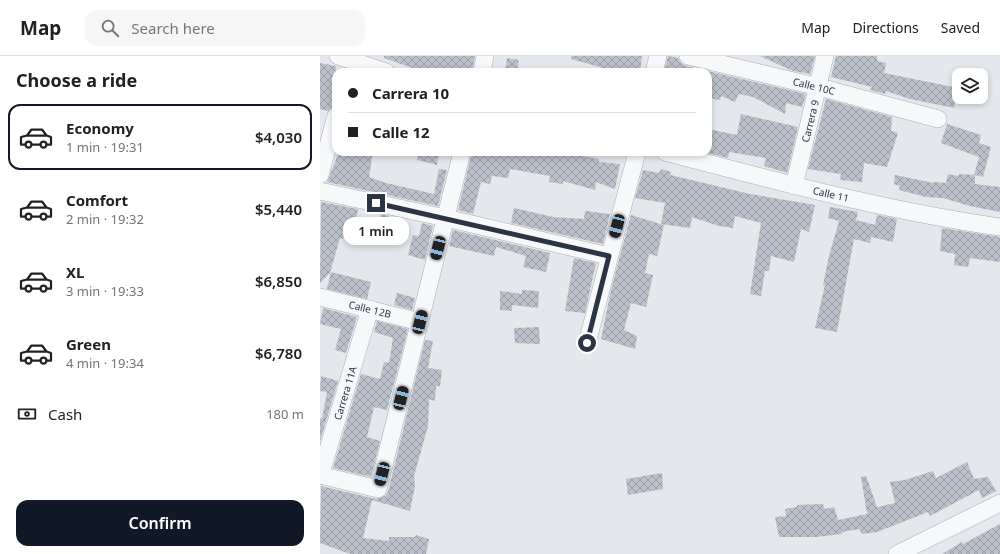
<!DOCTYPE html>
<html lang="en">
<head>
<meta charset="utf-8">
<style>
	:root { --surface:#fff; --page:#f6f6f6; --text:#202124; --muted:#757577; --line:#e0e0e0; --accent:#111827 }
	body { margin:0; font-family:"Noto Sans",sans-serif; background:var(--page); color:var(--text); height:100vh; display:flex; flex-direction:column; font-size:15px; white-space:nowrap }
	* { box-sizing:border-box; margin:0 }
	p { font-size:13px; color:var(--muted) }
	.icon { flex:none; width:22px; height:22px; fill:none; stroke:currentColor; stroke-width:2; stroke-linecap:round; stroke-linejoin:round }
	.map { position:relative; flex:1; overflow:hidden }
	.panel { display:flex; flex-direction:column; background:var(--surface); width:320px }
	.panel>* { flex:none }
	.hud { position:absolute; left:12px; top:12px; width:380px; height:88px; border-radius:12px; box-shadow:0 2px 6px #0003; display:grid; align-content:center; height:88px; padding:0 16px; background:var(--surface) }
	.buttons { position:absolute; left:632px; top:12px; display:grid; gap:8px }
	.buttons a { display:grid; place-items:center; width:36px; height:36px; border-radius:8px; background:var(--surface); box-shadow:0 2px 6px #0003; font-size:20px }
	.end { position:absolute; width:18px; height:18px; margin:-9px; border:5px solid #2b3445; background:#fff; box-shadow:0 0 0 2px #fff }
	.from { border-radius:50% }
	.bubble { position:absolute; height:28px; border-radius:12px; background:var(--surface); box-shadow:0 2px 6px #0003; font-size:13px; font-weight:600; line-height:28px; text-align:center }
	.car { position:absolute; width:12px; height:24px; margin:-12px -6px; border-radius:5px; box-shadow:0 0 3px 1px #0007; background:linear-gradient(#222 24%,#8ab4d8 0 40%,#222 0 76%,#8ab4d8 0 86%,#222 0) }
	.hud b { display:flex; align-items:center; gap:14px; height:38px; font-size:15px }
	.hud b+b { border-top:1px solid var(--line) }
	.hud i { width:10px; height:10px; background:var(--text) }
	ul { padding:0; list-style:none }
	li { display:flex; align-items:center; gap:12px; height:66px; margin:0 8px 6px; padding:0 8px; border:2px solid transparent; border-radius:12px }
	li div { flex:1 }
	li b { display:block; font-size:15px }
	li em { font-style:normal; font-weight:600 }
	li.selected { border-color:var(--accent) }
	li>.icon { width:36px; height:36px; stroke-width:1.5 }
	h2 { padding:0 16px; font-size:18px; line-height:48px }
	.pay { display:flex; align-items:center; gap:10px; height:44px; padding:0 16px; font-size:15px }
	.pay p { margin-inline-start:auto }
	.primary-button { display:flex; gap:8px; margin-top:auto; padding:8px 16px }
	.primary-button a { flex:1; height:46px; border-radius:12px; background:var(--accent); color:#fff; font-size:16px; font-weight:600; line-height:46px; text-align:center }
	header { display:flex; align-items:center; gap:24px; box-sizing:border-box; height:56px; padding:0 20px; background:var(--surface); border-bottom:1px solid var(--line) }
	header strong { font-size:19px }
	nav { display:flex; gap:22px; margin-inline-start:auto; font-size:14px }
	.search { width:280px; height:36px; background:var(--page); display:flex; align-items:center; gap:10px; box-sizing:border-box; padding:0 14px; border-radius:12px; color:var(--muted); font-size:15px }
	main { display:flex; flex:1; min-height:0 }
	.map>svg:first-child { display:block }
	.building { fill:url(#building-cross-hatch) }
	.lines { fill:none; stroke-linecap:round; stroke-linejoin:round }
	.minor-casing { stroke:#a9aeb7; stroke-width:18 }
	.minor { stroke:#f7f8fa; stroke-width:17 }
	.route { stroke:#2b3445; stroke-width:5 }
	.labels { text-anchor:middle; stroke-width:3; stroke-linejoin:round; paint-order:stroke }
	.street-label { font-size:10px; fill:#2b3445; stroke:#f4f6f9 }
</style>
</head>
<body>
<header>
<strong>Map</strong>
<div class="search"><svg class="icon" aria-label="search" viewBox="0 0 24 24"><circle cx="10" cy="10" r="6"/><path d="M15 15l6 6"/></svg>Search here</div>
<nav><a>Map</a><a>Directions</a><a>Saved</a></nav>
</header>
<main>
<section class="panel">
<h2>Choose a ride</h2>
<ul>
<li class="selected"><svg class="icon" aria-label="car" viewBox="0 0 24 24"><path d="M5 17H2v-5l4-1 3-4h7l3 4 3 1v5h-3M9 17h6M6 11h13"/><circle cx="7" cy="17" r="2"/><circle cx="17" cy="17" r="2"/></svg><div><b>Economy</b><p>1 min · 19:31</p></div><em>$4,030</em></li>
<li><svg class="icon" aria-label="car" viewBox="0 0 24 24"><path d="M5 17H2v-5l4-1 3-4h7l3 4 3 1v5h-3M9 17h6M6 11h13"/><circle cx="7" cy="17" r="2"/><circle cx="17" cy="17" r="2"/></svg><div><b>Comfort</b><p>2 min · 19:32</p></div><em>$5,440</em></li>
<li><svg class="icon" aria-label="car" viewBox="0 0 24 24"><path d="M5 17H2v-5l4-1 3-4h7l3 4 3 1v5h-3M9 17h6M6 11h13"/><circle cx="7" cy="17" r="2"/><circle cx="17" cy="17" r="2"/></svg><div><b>XL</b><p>3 min · 19:33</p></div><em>$6,850</em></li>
<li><svg class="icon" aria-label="car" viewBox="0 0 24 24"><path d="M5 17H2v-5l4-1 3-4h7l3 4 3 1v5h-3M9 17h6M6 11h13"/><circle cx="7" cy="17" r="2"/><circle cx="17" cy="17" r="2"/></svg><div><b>Green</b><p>4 min · 19:34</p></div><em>$6,780</em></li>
</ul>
<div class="pay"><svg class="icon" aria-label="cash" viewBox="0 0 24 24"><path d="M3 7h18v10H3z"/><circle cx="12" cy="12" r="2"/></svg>Cash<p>180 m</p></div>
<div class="primary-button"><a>Confirm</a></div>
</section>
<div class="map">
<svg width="680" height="498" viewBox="0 0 680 498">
	<defs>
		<pattern id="building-cross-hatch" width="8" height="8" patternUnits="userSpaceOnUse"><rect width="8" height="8" fill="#bbc0ca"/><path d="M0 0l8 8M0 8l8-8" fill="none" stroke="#989da6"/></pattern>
	</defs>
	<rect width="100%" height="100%" fill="#e4e7ec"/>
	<g class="building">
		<polygon points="64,0 155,0 152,16 104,16 64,2"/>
		<polygon points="251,0 322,0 320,16 302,16 287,13 251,3"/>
		<polygon points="348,0 358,2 361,7 366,10 486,38 482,51 466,47 465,58 433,41 419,38 415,46 401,40 400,44 388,42 388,16 344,16"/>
		<polygon points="440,0 495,0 490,18 473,15"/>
		<polygon points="516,0 557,0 557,5 566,7 564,17 638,32 634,52 590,43 566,35 565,38 550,34 552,31 511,21"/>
		<polygon points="187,2 199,4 197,16 185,16"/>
		<polygon points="0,7 16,10 14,41 16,42 14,50 8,55 0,53"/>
		<polygon points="506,43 572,61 571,75 578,77 567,111 544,107 542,126 520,124 521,118 488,113"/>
		<polygon points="421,58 478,71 467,117 444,110 446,102 409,96 408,102 388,97 388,73 417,79"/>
		<polygon points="627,68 661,79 659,87 671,91 663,121 655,119 655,128 680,131 680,156 650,150 623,142 606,141 579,134 580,130 574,128 575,119 614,127 614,126 626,127 628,118 638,120 639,118 654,119 659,101 621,87"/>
		<polygon points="19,96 53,96 49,121 66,127 114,138 119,113 127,114 118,150 7,126"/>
		<polygon points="99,96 119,96 117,109 97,104"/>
		<polygon points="152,96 242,96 279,103 279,106 300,108 295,133 276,126 275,134 243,125 243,128 229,126 230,120 190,113 188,122 172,120 170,128 161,126 153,158 138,154"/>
		<polygon points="341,113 351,116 350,119 363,122 430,138 495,149 489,176 481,173 474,206 451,200 449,215 445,215 441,240 430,238 441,167 415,160 413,172 399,170 372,161 370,172 341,168 345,147 315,142 323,114 339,117"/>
		<polygon points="1,146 38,153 35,167 30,165 25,183 20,182 10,217 0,227"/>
		<polygon points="510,151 538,156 536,164 555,169 557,159 577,163 573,186 551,181 550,187 534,183 517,276 495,272 505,229 503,229 509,200 519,165 508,162"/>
		<polygon points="194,152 233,161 264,163 265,155 290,158 283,188 191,167"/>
		<polygon points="61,158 69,160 66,176 56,173"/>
		<polygon points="311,159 344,169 337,200 329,198 325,217 333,219 326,251 311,247 304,274 317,280 315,293 281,283 291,234"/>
		<polygon points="102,167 113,170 105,204 88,199 93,179 99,180"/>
		<polygon points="622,172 680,181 680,206 650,202 648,211 634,209 635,198 620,195"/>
		<polygon points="133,174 230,197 226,216 203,211 206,200 176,191 174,200 129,190"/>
		<polygon points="254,202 276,207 265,257 245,255"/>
		<polygon points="11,216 51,226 47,243 7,233"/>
		<polygon points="202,234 219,235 218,252 192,249 192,255 180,254 180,235 202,238"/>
		<polygon points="77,237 95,242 92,254 74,249"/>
		<polygon points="3,252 37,261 26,297 15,294 21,273 0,268"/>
		<polygon points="57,265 88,273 67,354 54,351 47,381 60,385 51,421 13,412 41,318 60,323 64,306 69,307 73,282 54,276"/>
		<polygon points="219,271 220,288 195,287 194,272"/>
		<polygon points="105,284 113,285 108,312 122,314 120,330 116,330 115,345 109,343 108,370 94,420 95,430 90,455 52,444 43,482 69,485 69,481 95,481 96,479 109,483 106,498 30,498 0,487 1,430 56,443 65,440 68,436"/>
		<polygon points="1,320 18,325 0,385 0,362 2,363 7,336 0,335"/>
		<polygon points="647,406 654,423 668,421 676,435 662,442 659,434 610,460 608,456 557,476 542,478 539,473 522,476 522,478 496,481 459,481 455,461 466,460 465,453 477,451 477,449 503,448 505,453 514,451 518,464 547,458 541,421 546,420 557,451 575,447 570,426 585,424 613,415 616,422"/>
		<polygon points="342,417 343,433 308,439 306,423"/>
		<polygon points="680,468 680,498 622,498 642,486 643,488"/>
	</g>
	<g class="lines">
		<defs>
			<g id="minor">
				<polyline points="18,0 66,16"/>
				<polyline points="368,0 499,31 618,63"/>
				<polyline points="162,16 165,0"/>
				<polyline points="334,16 338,0"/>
				<path d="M345,96C456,125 566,155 680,171"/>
				<polyline points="0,119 16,60"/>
				<polyline points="474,130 505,0"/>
				<polyline points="0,135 126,162 289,200"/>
				<polyline points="0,241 100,266"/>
				<polyline points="267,287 317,96"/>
				<polyline points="0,419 58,433 142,96"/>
				<polyline points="0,420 50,253"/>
				<polyline points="577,498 680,447"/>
			</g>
		</defs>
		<use href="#minor" class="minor-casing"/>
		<use href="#minor" class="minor"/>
	</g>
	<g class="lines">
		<polyline class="route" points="56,147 289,200 267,287"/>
	</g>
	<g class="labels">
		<g class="street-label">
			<text transform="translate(494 30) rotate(14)" y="4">Calle 10C</text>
			<text transform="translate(490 65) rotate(-76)" y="4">Carrera 9</text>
			<text transform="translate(511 138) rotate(13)" y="4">Calle 11</text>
			<text transform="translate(50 253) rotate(14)" y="4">Calle 12B</text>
			<text transform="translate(25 337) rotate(-73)" y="4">Carrera 11A</text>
		</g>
	</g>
</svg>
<div class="buttons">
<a><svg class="icon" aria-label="layers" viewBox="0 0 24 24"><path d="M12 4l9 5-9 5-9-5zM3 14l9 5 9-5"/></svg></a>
</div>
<i class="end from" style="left:267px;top:287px"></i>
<i class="end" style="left:56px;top:147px"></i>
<div class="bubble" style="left:23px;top:161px;width:66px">1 min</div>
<i class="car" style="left:297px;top:170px;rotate:195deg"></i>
<i class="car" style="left:118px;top:192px;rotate:194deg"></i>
<i class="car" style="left:100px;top:266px;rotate:14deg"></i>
<i class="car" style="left:81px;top:342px;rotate:14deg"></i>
<i class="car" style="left:62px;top:418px;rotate:194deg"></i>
<div class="hud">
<b><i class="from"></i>Carrera 10</b>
<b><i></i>Calle 12</b>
</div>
</div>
</main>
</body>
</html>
